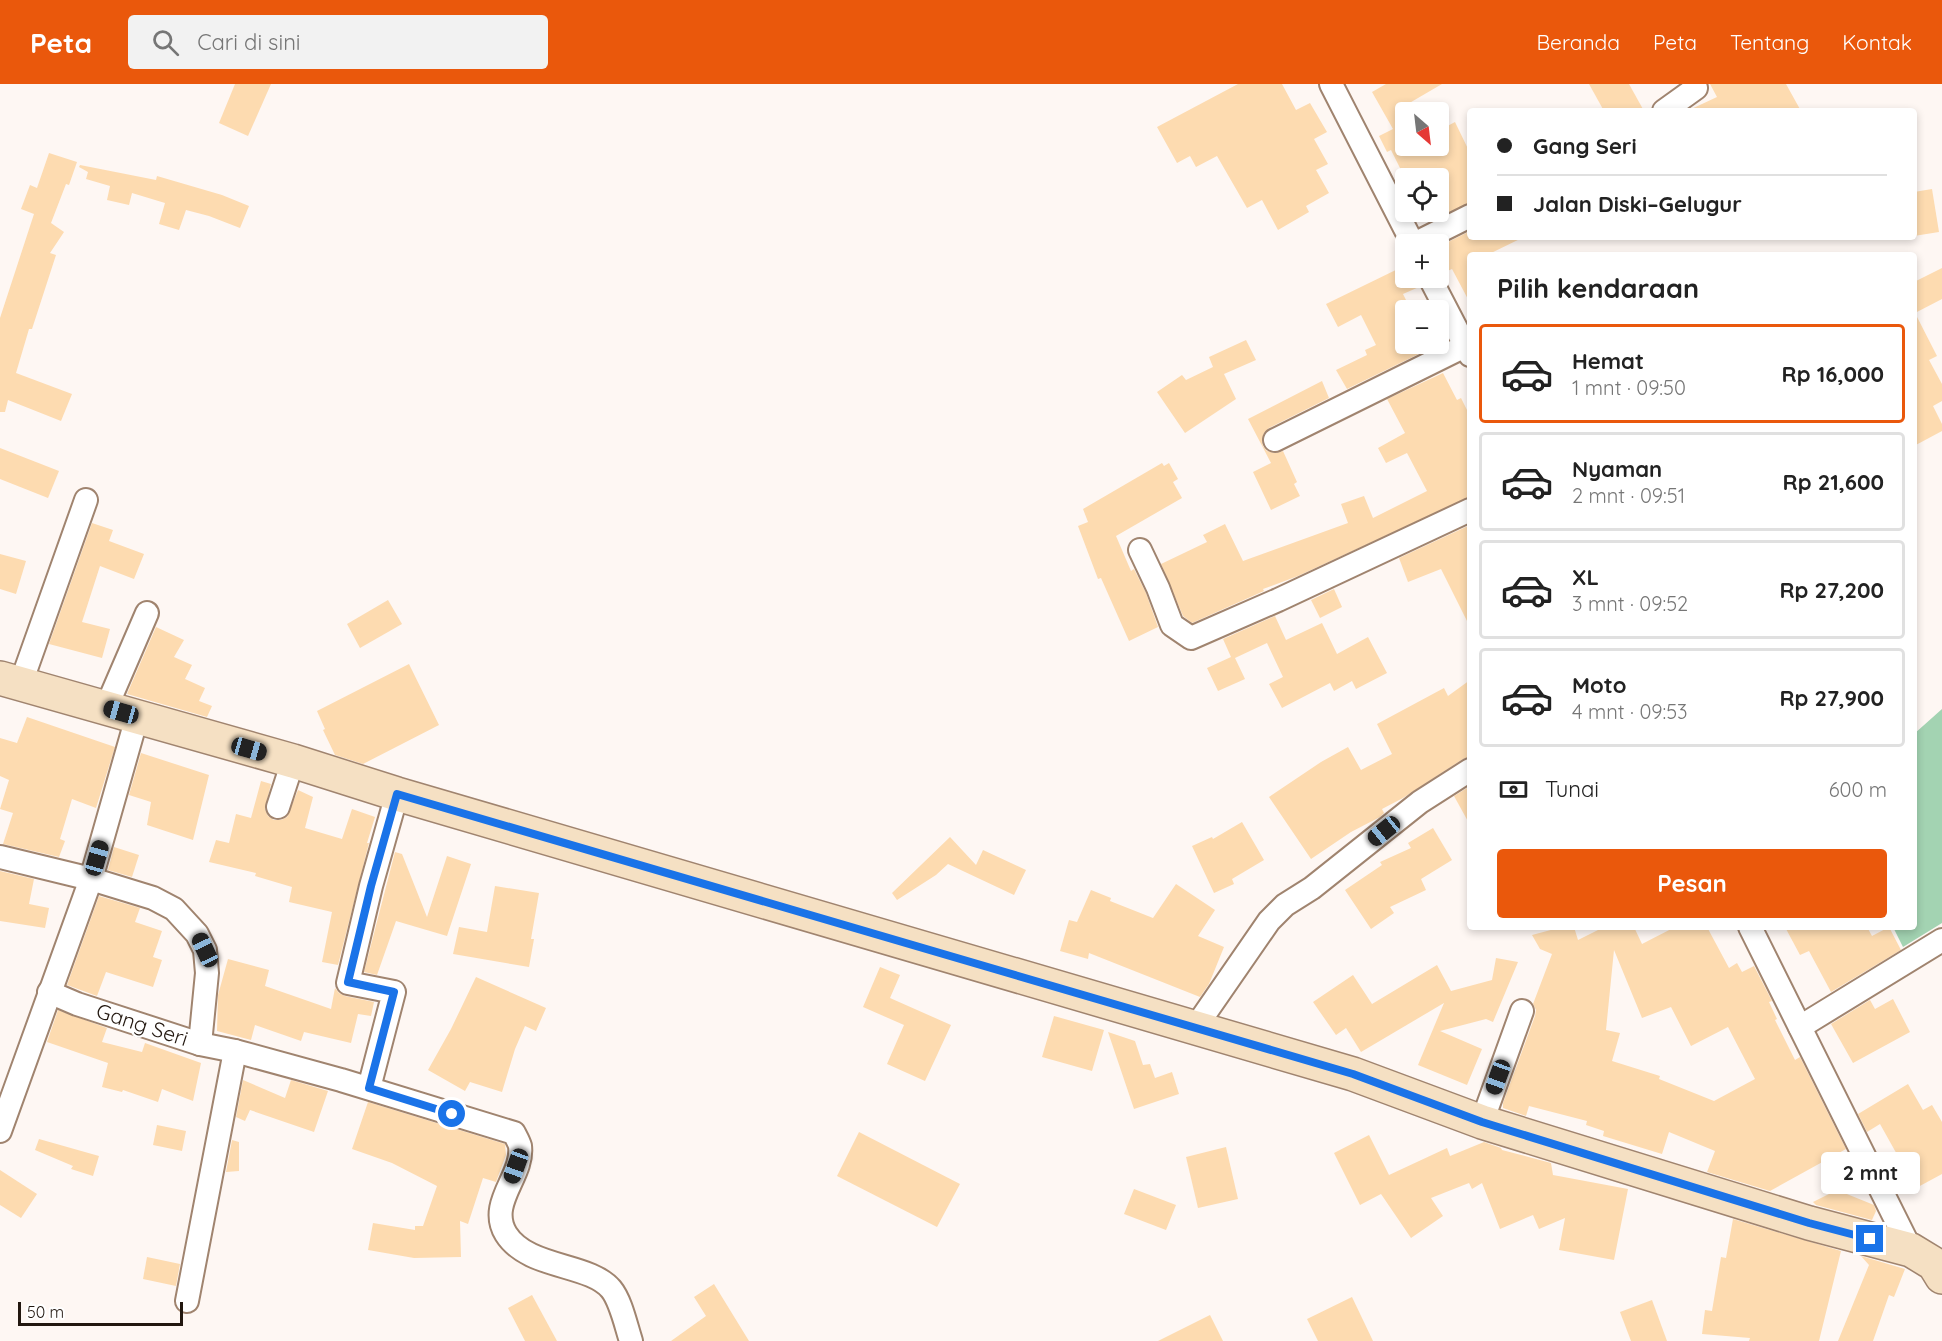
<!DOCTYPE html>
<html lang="id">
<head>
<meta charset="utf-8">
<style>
	:root { --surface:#fff; --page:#f2f2f2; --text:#222; --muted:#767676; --line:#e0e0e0; --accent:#ea580c }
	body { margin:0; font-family:Quicksand,sans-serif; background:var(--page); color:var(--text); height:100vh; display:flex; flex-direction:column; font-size:22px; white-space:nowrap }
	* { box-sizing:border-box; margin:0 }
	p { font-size:20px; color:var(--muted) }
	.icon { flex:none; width:33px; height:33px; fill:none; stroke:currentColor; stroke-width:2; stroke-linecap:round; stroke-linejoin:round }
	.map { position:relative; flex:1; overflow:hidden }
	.panel { position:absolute; left:1467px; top:168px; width:450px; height:678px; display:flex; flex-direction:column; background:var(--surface); border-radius:6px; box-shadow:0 3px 9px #0003 }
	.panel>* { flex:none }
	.hud { position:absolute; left:1467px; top:24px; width:450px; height:132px; border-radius:6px; box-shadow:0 3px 9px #0003; display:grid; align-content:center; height:132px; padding:0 30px; background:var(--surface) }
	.needle { width:39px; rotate:152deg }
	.controls { position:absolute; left:1395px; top:18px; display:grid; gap:12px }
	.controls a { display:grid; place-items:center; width:54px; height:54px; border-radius:6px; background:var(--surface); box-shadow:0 3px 9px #0003; font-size:30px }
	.scale { position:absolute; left:18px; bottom:15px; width:165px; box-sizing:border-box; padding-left:6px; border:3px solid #22170f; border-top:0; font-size:16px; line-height:21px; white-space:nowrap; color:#22170f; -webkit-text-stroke:4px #fff; paint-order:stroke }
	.end { position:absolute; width:27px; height:27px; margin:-14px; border:8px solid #1a73e8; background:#fff; box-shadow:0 0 0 3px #fff }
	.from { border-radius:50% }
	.bubble { position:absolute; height:42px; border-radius:6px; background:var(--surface); box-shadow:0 3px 9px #0003; font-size:20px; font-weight:700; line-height:42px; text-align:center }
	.car { position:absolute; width:18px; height:36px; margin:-18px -9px; border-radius:8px; box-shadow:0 0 4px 2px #0007; background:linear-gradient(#222 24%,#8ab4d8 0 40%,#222 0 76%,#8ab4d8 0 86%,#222 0) }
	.hud b { display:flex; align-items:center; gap:21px; height:57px; font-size:22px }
	.hud b+b { border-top:2px solid var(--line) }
	.hud i { width:15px; height:15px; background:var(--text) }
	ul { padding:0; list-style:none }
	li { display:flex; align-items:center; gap:18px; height:99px; margin:0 12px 9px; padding:0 18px; border:3px solid var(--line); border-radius:6px }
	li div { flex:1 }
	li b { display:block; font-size:22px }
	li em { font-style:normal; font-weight:700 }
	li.current { border-color:var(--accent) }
	li>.icon { width:54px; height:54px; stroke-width:1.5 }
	h2 { padding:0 30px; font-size:27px; line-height:72px }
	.pay { display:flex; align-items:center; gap:15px; height:66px; padding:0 30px; font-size:22px }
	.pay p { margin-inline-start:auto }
	.cta { display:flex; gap:12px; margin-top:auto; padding:12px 30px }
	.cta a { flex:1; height:69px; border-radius:6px; background:var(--accent); color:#fff; font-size:24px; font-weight:700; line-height:69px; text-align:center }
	header { display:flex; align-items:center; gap:36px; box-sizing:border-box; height:84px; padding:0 30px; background:var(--accent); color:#fff }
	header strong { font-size:28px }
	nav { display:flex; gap:33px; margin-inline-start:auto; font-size:21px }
	.search { width:420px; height:54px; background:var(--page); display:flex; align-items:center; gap:15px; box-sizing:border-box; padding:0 21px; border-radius:6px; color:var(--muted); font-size:22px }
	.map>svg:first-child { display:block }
	.green { fill:#a3d3b2 }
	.building { fill:#fddbb0; fill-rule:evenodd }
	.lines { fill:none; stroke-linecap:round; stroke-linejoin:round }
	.minor-casing { stroke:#a0846f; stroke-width:26 }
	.secondary-casing { stroke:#a0846f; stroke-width:36 }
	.minor { stroke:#fff; stroke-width:22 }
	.secondary { stroke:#f5e0c3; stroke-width:33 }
	.route { stroke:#1a73e8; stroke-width:8 }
	.labels { text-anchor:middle; stroke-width:4.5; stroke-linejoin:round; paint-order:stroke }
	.street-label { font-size:21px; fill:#22170f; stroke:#fff }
</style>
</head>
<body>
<header>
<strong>Peta</strong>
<div class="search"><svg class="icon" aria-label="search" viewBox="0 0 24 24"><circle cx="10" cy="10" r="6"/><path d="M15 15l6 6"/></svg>Cari di sini</div>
<nav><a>Beranda</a><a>Peta</a><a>Tentang</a><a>Kontak</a></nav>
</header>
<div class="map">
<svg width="1942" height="1257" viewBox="0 0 1942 1257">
	<rect width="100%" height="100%" fill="#fef7f3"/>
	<polygon class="green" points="1942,625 1942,839 1903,863 1893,843 1914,843 1914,650"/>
	<g class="building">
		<polygon points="235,0 271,0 248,52 219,39"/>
		<polygon points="1238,0 1282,0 1296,26 1310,19 1327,48 1314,55 1328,80 1316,86 1329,109 1306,122 1309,128 1278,146 1262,116 1247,124 1217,72 1196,83 1190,72 1177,79 1157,43"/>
		<polygon points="1386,0 1442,0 1406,21 1406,62 1438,62 1438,47 1455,38 1470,69 1470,119 1433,135 1430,128 1438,128 1438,94 1413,94 1411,90 1406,93 1406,96 1391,66 1387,68 1379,52 1393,45 1372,8"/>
		<polygon points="1589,0 1629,0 1644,27 1604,27"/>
		<polygon points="1710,0 1786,0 1801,27 1687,27 1717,13"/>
		<polygon points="49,69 77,78 69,101 66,100 51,139 64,148 50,169 56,171 32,245 29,245 16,289 72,310 61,337 8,316 5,328 0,328 0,234 34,130 21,125 30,101 37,104"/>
		<polygon points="80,81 156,96 157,92 222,111 249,122 240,144 209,132 186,126 179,146 159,140 165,119 132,109 129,121 107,116 110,102 86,95 88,88 79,83"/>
		<polygon points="1932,105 1939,148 1914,152 1914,108"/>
		<polygon points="1470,147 1470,153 1524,153 1487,171 1470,171 1470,219 1452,185 1443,189 1438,184 1438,165 1448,160 1446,159"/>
		<polygon points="1406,181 1406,194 1417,194 1419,203 1403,210 1411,226 1406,226 1406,260 1425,260 1427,266 1347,305 1336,286 1367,271 1365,266 1376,261 1361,231 1338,243 1326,220"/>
		<polygon points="1942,184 1942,215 1915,229 1937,272 1929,276 1942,300 1942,317 1933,322 1942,340 1942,347 1914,362 1914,198"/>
		<polygon points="1246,256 1256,276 1224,290 1236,315 1185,349 1157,308 1182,291 1186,296 1213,283 1209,273"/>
		<polygon points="1443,289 1457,316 1461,314 1470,332 1470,413 1298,492 1263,505 1264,507 1192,539 1183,532 1161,480 1207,458 1203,451 1225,440 1243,477 1348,439 1341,420 1364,412 1373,434 1427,407 1407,369 1386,379 1378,364 1405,349 1387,315"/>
		<polygon points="1322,297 1329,314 1269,344 1264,349 1262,356 1263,362 1267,367 1275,369 1283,367 1297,398 1294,400 1300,412 1271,426 1253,388 1271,379 1248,335"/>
		<polygon points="0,364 59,387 48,414 0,395"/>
		<polygon points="1162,379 1164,382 1169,379 1178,395 1173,398 1182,414 1116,452 1131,487 1134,485 1146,509 1158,543 1129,557 1101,494 1098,495 1078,442 1088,438 1083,425"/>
		<polygon points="92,439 113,446 109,457 144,470 134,495 100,482 82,538 110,545 102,574 49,560"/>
		<polygon points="1470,441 1470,543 1441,485 1408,498 1399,474"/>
		<polygon points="0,470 26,477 16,510 0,505"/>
		<polygon points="1334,505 1342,523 1320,534 1311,516"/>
		<polygon points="388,516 402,540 360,564 347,540"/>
		<polygon points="1275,532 1286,556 1322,539 1337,570 1368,553 1387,589 1356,605 1352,597 1334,607 1330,599 1282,624 1269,600 1283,593 1267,559 1235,574 1245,595 1218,607 1207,584 1231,573 1223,555"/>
		<polygon points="156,543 184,556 174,573 192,581 185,595 205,604 199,617 212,622 207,633 127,610"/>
		<polygon points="409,580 439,641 363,680 335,671 323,646 325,645 317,627"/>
		<polygon points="1470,596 1470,673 1463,675 1403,714 1382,725 1384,729 1380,733 1351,748 1311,775 1269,713 1321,678 1348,663 1361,686 1392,670 1377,640 1444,604 1448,612"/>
		<polygon points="27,633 115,663 96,724 72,715 60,755 65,757 59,773 3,760 13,729 0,725 9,696 0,692 0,654 17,659"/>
		<polygon points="141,669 209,691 193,756 147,741 151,718 129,711"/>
		<polygon points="261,697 271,700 265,725 268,732 274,736 281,736 287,733 298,706 313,713 305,744 342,755 352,725 375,733 367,759 369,759 338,881 322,878 332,828 289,818 292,803 255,792 256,789 209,778 216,756 229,759 236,730 251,734"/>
		<polygon points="1470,702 1470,741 1454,712"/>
		<polygon points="1242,738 1264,776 1232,795 1234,800 1214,809 1192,762 1212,753 1213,755"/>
		<polygon points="1433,744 1452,776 1421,795 1426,806 1390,823 1394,829 1371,845 1345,806 1382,781 1380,778 1411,764 1408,759"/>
		<polygon points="950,753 976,781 983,766 1026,786 1014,811 948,780 936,791 897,816 892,809"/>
		<polygon points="114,763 139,771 132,793 108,786"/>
		<polygon points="395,768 402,770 427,833 447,772 471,780 447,852 396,837 377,891 364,888"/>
		<polygon points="0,787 34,795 29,820 49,824 45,844 0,837"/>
		<polygon points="1176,800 1215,826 1198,852 1224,863 1209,900 1200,913 1089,869 1088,875 1060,867 1069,836 1077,838 1091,806 1111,814 1110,817 1153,834"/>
		<polygon points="495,802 539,809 531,855 534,855 529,883 453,870 459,843 487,848"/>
		<polygon points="99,812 140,824 135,838 162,847 153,873 162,876 153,903 106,888 97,912 67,901"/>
		<path d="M1562,843H1574L1578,856L1604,843H1634L1642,860L1675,843H1707L1729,884L1737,879L1742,888L1754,882L1772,917L1769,918L1777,935L1775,936L1795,976L1800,973L1846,1065L1770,1107L1707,1088L1715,1067L1669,1048L1662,1070L1603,1052L1604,1047L1586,1041L1587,1037L1529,1022L1526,1032L1503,1024V1019L1535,932L1536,926L1533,920L1552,870L1540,865L1532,851ZM1614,866L1642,934L1671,923L1691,962L1728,943L1755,995L1714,1017L1659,995L1660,992L1612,977L1620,949L1606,946Z"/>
		<polygon points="1785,843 1867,843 1872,852 1889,843 1901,866 1831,908 1809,867 1800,871"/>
		<polygon points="1496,874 1518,878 1493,938 1486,935 1440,947 1482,965 1467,1001 1418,981 1444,919 1361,968 1346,944 1336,951 1313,918 1353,891 1372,920 1437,881 1451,907 1492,896"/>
		<polygon points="228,875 269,886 265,902 331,925 335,904 339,909 345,912 374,918 371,932 358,930 351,959 304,948 301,957 255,941 251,956 217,947 218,911"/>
		<polygon points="880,883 900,891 890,914 951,941 925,997 887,980 904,941 863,923"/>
		<polygon points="476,893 546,924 536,947 525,942 515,965 502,1008 470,998 465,1007 428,986 451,945"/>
		<polygon points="1893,915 1910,948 1853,979 1831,940 1870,916 1875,925"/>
		<polygon points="58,926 107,944 102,958 142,968 145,959 201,979 193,1017 162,1005 158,1018 123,1006 122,1008 102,1003 108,979 47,958"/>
		<polygon points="1054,932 1104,946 1092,987 1042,973"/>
		<polygon points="1108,948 1135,957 1143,981 1150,980 1155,994 1172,988 1179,1010 1134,1025"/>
		<polygon points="243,996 285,1014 291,996 328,1007 314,1048 250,1026 245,1037 236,1033"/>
		<polygon points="1908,1000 1923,1026 1932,1021 1942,1038 1942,1090 1905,1110 1889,1079 1899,1074 1880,1040 1867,1048 1858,1030"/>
		<polygon points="368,1018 505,1060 506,1071 496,1098 483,1094 468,1140 460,1137 461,1173 414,1174 368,1166 373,1139 415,1146 415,1142 423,1142 437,1102 392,1079 352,1065"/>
		<polygon points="157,1041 186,1047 182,1067 153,1061"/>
		<polygon points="859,1048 960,1100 937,1143 837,1092"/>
		<polygon points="1369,1051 1389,1091 1447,1064 1450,1072 1484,1058 1501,1064 1502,1066 1551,1079 1553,1091 1628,1105 1614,1176 1559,1166 1565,1134 1539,1145 1533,1131 1500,1145 1482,1099 1472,1105 1469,1099 1431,1114 1443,1132 1411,1154 1381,1110 1360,1121 1334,1069"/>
		<polygon points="39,1055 99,1072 93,1092 71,1085 73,1082 35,1066"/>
		<polygon points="232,1056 239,1058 239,1087 226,1088"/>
		<polygon points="1226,1063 1238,1115 1198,1124 1186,1073"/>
		<polygon points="0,1086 37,1110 21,1134 0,1121"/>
		<polygon points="1134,1105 1176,1121 1166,1146 1124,1130"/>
		<polygon points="1837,1106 1874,1121 1876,1127 1872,1136 1816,1121 1813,1118"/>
		<polygon points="1733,1135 1841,1167 1819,1257 1749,1257 1750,1254 1702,1250 1705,1226 1712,1227 1721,1173 1726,1174"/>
		<polygon points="1861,1172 1905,1185 1894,1213 1889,1211 1873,1257 1838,1257 1869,1181"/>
		<polygon points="147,1173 180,1180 176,1202 143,1195"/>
		<polygon points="714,1200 749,1257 671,1257 706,1232 694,1213"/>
		<polygon points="532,1211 557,1257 525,1257 508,1224"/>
		<polygon points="1352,1213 1373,1257 1318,1257 1307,1235"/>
		<polygon points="1652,1216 1667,1257 1631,1257 1620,1228"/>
		<polygon points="1210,1231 1223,1257 1158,1257"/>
	</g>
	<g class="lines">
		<defs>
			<g id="minor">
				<polyline points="1331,0 1413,160"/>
				<polyline points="1664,27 1696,4"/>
				<polyline points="1414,160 1470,132"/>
				<polyline points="1430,194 1470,271"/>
				<polyline points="1275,356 1465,262"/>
				<polyline points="1140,466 1158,504 1172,541 1191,554 1278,516 1470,426"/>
				<polyline points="21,599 86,416"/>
				<polyline points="106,624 147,529"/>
				<polyline points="278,723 293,677"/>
				<polyline points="0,773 91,795 153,814 174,825 197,850 205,866 207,889 200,960"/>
				<polyline points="1750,843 1911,1166"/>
				<path d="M49,908L77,920L200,960L235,967L341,996L514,1049C516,1053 519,1058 520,1062C524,1092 487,1119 506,1150C528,1185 589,1179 611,1205C621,1217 626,1242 631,1257"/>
				<polyline points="1800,943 1942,856"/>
				<polyline points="1195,944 1269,837 1285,821 1312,804 1420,718 1470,686"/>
				<polyline points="369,1004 394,908 348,899 371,802 397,710"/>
				<polyline points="1482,1038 1522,927"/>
				<polyline points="0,1047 91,795 137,633"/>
				<polyline points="187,1217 235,967"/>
			</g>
			<polyline id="secondary" points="0,594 293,677 397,710 1353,990 1482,1038 1809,1139 1911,1166 1934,1180 1942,1193"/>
		</defs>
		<use href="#minor" class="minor-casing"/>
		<use href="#secondary" class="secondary-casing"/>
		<use href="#minor" class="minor"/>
		<use href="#secondary" class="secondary"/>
	</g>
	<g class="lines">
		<polyline class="route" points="452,1030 369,1004 394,908 348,898 371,802 397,710 1353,990 1482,1038 1809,1139 1870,1155"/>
	</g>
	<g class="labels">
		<g class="street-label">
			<text transform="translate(142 941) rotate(18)" y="7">Gang Seri</text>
		</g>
	</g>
</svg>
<div class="controls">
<a><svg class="needle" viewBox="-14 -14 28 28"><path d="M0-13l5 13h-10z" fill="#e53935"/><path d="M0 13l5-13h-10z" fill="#767676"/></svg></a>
<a><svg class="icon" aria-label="locate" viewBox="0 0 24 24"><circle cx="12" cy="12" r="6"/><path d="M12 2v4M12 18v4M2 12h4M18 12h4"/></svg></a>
<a>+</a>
<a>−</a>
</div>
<div class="scale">50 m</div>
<i class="end from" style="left:452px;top:1030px"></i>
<i class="end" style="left:1870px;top:1155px"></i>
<div class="bubble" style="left:1821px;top:1068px;width:99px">2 mnt</div>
<i class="car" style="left:121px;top:628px;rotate:286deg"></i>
<i class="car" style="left:249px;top:665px;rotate:106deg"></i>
<i class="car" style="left:1384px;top:747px;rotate:231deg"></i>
<i class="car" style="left:97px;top:774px;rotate:16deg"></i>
<i class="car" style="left:205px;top:866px;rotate:335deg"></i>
<i class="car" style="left:1498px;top:993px;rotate:200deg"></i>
<i class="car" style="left:516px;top:1082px;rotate:200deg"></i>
<div class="hud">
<b><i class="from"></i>Gang Seri</b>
<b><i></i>Jalan Diski–Gelugur</b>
</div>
<section class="panel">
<h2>Pilih kendaraan</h2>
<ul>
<li class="current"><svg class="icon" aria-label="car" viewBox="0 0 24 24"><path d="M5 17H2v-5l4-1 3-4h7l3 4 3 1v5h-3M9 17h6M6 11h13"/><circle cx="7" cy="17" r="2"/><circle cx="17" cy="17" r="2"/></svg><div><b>Hemat</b><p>1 mnt · 09:50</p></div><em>Rp 16,000</em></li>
<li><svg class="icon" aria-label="car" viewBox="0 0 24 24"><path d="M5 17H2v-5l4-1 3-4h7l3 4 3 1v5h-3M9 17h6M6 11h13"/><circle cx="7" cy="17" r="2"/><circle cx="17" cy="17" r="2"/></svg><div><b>Nyaman</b><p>2 mnt · 09:51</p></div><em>Rp 21,600</em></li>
<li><svg class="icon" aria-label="car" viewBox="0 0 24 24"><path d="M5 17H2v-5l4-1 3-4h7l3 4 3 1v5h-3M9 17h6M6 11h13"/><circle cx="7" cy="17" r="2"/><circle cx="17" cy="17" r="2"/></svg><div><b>XL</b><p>3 mnt · 09:52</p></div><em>Rp 27,200</em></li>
<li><svg class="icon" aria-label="car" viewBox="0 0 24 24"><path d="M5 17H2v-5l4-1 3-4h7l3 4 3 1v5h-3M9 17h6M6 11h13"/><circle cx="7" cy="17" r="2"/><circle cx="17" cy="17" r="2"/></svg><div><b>Moto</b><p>4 mnt · 09:53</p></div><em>Rp 27,900</em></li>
</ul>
<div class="pay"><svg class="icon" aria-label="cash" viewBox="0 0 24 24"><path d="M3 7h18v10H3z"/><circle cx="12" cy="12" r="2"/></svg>Tunai<p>600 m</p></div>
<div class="cta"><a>Pesan</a></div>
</section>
</div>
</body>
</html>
